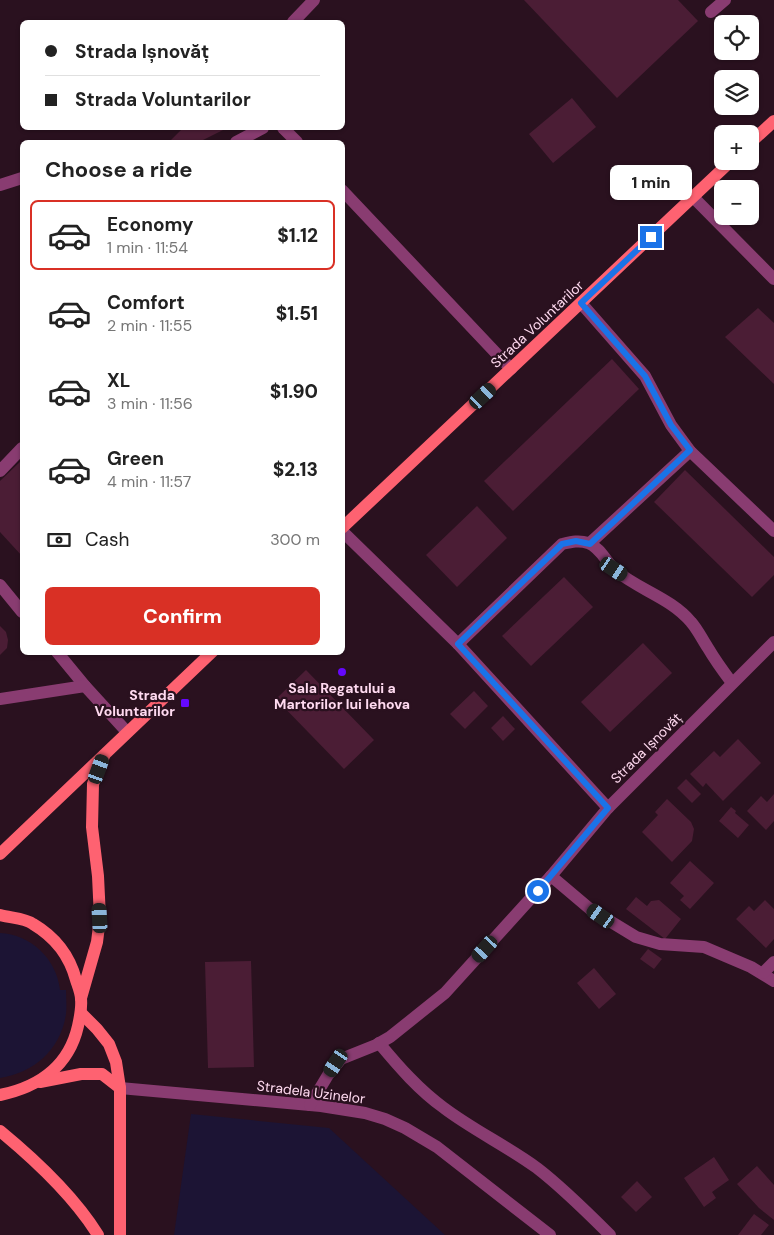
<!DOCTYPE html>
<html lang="en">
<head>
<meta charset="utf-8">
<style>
	:root { --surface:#fff; --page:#f6f6f6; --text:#222; --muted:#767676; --line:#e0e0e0; --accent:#d93025 }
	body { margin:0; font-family:"DM Sans",sans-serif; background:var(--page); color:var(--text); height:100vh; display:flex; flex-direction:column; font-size:19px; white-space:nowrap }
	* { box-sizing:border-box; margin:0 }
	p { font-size:16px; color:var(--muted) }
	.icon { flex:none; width:28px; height:28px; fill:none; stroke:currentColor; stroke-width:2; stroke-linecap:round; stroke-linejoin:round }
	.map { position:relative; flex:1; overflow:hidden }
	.drawer { position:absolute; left:20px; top:140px; width:325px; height:515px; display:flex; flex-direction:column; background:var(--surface); border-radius:8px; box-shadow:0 1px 4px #0004 }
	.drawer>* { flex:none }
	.top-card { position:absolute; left:20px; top:20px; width:325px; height:110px; border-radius:8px; box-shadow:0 1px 4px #0004; display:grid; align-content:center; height:110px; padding:0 25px; background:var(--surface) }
	.buttons { position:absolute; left:714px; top:15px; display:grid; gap:10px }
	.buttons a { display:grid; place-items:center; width:45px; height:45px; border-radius:8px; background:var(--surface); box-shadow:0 1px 4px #0004; font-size:25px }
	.end { position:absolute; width:22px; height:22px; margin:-11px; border:6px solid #1a73e8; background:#fff; box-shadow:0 0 0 2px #fff }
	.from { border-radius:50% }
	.bubble { position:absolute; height:35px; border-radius:8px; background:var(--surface); box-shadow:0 1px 4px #0004; font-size:16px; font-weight:800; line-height:35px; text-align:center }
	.car { position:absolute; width:15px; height:30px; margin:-15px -8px; border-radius:6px; box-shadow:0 0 4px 1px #0007; background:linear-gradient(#222 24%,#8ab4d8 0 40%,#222 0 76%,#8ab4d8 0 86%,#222 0) }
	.top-card b { display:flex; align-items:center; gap:18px; height:48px; font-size:19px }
	.top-card b+b { border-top:1px solid var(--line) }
	.top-card i { width:12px; height:12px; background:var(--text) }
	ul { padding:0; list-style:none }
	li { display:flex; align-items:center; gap:15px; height:70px; margin:0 10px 8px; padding:0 15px; border:2px solid transparent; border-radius:8px }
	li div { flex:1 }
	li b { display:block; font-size:19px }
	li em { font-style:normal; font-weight:800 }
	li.selected { border-color:var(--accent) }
	li>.icon { width:45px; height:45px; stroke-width:1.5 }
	h2 { padding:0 25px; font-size:22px; line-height:60px }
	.pay { display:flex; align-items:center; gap:12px; height:55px; padding:0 25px; font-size:19px }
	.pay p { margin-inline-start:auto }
	.button { display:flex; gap:10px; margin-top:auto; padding:10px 25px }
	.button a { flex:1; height:58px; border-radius:8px; background:var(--accent); color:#fff; font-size:20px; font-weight:800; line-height:58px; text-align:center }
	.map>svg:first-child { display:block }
	.green { fill:#1c1434 }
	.building { fill:#4b1d35 }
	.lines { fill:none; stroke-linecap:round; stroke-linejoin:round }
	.minor { stroke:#893c71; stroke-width:12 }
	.major { stroke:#fe6271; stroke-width:12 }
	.route { stroke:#1a73e8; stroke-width:6 }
	.poi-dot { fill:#6508fd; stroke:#2a111f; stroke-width:2 }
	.labels { text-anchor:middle; stroke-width:4.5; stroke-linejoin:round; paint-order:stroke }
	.street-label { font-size:14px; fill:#ffdaf0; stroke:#2a111f }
	.poi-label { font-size:14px; font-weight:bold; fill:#ffdaf0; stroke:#2a111f }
</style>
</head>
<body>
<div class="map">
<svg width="774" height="1235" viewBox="0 0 774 1235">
	<rect width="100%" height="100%" fill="#2a111f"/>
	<g class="green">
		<path d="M0,933C30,934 57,959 60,990H66C66,998 67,1006 66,1014C61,1049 34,1073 0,1078Z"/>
		<polygon points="191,1114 329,1128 445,1235 174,1235"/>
	</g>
	<g class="building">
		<polygon points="524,0 678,0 698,21 617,98"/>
		<polygon points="572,98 596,127 553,163 529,134"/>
		<polygon points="183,128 227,128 199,142 169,142"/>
		<polygon points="758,308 774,323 774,384 725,337"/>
		<polygon points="612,359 639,389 513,511 484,481"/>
		<polygon points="22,460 22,556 0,532 0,481"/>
		<polygon points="685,470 774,557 774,575 752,597 654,502"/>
		<polygon points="477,506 507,538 457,587 426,555"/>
		<polygon points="564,577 593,607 531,666 502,636"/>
		<polygon points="0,626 6,632 8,640 7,648 0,655"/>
		<polygon points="643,643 672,673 610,732 581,702"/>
		<polygon points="306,670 374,740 344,769 276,699"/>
		<polygon points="474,691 488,706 465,729 450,714"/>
		<polygon points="503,716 515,729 503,741 491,728"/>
		<polygon points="738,739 761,763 723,801 706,783 703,787 690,774 714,751 720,757"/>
		<polygon points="686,779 701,794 692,803 677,788"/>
		<polygon points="774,794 774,821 766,830 747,811 761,796 767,802"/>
		<polygon points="667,799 691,822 694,829 692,841 672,862 642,832 658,815 655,812"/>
		<polygon points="731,807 736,811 735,813 749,825 738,838 719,821"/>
		<polygon points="690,861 714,883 690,909 680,900 684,896 670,883"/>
		<polygon points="636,897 647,906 651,901 659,900 681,919 665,939 626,909"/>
		<polygon points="765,900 774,909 774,939 766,948 736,919 749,906 754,911"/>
		<polygon points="648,949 662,959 654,969 640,959"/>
		<polygon points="251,961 254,1067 208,1068 205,962"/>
		<polygon points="594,968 616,994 599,1009 577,983"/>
		<polygon points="714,1157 729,1180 712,1192 716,1198 704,1207 684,1178"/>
		<polygon points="757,1166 774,1185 774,1220 759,1208 737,1184"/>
		<polygon points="637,1181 652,1197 636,1212 621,1197"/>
		<polygon points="754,1214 769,1225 761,1235 738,1235"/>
	</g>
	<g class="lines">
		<g class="minor">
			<polyline points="711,12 725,0"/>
			<polyline points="293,22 314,0"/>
			<polyline points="283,128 297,142"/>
			<polyline points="236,142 263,128"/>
			<polyline points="0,185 22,178"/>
			<polyline points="342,190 511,369"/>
			<polyline points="693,197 774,279"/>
			<polyline points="581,303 645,376 671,425 690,451 774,531"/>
			<polyline points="0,471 22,448"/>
			<polyline points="342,531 458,644 608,808"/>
			<polyline points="590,543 690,451"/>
			<polyline points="0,585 22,612"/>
			<path d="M458,644L562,544C571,542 579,540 588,543C601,548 606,562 615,570C639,590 671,598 691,622C698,630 702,639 708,648C715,660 723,671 732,683"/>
			<polyline points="57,652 85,686 127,732"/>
			<polyline points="0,699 85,686"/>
			<polyline points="551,876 590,909 636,937 660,944 704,947 751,967 774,981"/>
			<polyline points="763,973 774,962"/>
			<path d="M379,1043C399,1067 419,1090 444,1108C473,1130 507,1146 537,1168C563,1188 587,1212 610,1235"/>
			<polyline points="120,1088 321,1106 365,1113 385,1119 405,1128 437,1147 550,1235"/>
			<polyline points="310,1105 328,1075 341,1059 376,1045 390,1037 445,993 551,876 608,808 774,642"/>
		</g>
		<g class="major">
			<polyline points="750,143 774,121"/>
			<polyline points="342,528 731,161"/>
			<polyline points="0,854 212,652"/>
			<path d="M0,915C10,918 25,918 33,924C55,937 70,957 76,980C78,986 81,993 81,999C82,1008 80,1017 78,1026C69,1066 39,1087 0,1095"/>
			<polyline points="81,998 97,942 100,918 98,876 92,827 93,784 104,756"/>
			<polyline points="81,1013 97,1029 109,1044 116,1062 120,1088 120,1235"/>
			<polyline points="40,1082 81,1074 102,1074 120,1088"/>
			<path d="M0,1131C34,1159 75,1198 98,1235"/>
		</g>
	</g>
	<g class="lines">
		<polyline class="route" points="538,891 608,808 458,644 562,544 576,541 590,544 690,450 671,425 645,376 581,303 651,237"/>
	</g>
	<g class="poi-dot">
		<circle cx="342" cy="672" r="5"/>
		<rect x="180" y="698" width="10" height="10" rx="2.5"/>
	</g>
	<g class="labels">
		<g class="street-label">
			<text transform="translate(537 324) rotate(-43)" y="5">Strada Voluntarilor</text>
			<text transform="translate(646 748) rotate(-45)" y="5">Strada Ișnovăț</text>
			<text transform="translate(311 1092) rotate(7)" y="5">Stradela Uzinelor</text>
		</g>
		<g class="poi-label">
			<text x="342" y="693">Sala Regatului a<tspan x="342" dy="16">Martorilor lui Iehova</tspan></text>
			<text x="175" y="700" text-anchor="end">Strada<tspan x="175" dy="16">Voluntarilor</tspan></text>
		</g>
	</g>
</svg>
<div class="buttons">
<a><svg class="icon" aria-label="locate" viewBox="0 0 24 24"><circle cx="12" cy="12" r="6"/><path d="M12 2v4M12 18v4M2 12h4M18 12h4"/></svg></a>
<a><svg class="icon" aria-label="layers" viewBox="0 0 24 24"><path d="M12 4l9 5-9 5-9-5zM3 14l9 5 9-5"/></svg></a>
<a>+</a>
<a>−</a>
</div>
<i class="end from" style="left:538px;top:891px"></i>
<i class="end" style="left:651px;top:237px"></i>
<div class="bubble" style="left:610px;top:165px;width:82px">1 min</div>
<i class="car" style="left:483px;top:396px;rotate:47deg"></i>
<i class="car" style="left:614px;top:569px;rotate:124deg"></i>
<i class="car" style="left:99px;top:769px;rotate:20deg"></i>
<i class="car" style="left:601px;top:916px;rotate:305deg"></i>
<i class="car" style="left:100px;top:918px;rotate:357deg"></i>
<i class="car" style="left:485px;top:949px;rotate:222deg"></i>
<i class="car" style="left:336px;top:1063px;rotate:214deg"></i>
<div class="top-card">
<b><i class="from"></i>Strada Ișnovăț</b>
<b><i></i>Strada Voluntarilor</b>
</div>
<section class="drawer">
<h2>Choose a ride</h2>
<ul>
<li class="selected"><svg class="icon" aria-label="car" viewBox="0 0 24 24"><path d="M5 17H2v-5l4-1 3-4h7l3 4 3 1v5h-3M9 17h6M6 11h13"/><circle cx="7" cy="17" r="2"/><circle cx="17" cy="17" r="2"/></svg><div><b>Economy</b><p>1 min · 11:54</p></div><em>$1.12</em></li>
<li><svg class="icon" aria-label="car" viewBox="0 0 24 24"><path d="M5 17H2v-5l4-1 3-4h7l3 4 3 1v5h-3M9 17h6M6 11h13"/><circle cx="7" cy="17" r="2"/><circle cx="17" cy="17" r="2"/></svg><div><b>Comfort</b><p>2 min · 11:55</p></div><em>$1.51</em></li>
<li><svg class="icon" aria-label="car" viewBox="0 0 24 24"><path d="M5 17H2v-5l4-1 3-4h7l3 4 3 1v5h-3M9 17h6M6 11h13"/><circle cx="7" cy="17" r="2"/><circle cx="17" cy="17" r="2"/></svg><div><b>XL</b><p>3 min · 11:56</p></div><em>$1.90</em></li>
<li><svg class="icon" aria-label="car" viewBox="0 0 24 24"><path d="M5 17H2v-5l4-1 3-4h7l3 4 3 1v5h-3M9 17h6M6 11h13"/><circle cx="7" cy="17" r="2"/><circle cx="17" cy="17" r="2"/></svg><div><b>Green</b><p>4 min · 11:57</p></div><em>$2.13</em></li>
</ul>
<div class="pay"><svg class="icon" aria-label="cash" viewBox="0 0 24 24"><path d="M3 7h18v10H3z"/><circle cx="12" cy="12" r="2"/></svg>Cash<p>300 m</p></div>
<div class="button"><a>Confirm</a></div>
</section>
</div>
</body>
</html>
